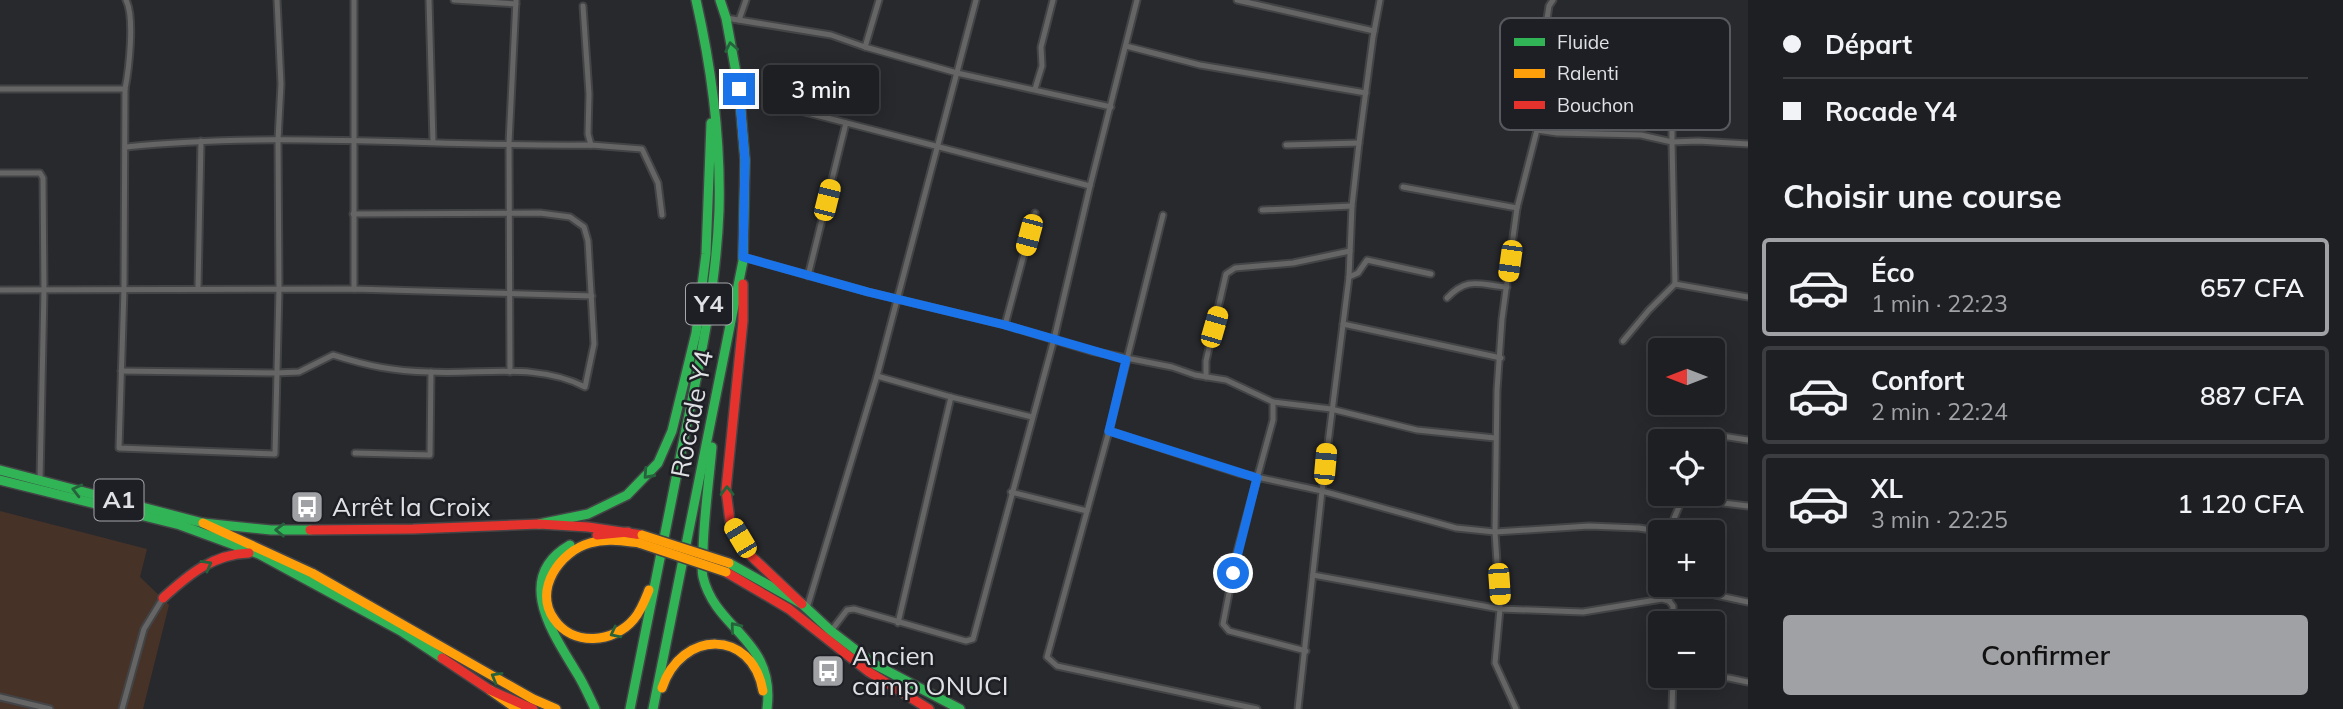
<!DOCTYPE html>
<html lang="fr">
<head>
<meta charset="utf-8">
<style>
	:root { --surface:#1e1f22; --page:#2b2c2f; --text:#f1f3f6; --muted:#a1a2a5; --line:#3c3d40; --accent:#a0a1a5 }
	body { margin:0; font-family:Mulish,sans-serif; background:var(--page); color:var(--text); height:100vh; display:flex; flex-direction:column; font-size:26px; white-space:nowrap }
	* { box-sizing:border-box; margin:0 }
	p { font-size:23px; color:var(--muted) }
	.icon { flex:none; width:38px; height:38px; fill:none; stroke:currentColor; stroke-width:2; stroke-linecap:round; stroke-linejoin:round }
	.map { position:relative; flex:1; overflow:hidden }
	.panel { display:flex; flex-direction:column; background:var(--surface); width:595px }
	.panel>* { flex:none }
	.guide { display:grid; align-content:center; height:154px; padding:0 35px; background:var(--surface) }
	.needle { width:46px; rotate:270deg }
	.fabs { position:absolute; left:1648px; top:338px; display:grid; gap:14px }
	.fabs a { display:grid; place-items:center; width:77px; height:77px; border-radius:7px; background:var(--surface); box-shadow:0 4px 18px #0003,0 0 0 2px var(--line); font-size:35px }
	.end { position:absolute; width:32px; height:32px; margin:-16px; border:9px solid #1a73e8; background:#fff; box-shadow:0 0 0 4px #fff }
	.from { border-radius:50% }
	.bubble { position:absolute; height:49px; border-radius:7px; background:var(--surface); box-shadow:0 4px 18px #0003,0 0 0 2px var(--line); font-size:23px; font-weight:600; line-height:49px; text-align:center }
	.car { position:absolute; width:21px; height:42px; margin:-21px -10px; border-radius:9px; box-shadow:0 0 5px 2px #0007; background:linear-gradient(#f5c518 24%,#345 0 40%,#f5c518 0 76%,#345 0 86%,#f5c518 0) }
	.guide b { display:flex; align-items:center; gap:24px; height:66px; font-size:26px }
	.guide b+b { border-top:2px solid var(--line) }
	.guide i { width:18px; height:18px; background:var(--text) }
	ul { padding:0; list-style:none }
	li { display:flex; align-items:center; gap:21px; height:98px; margin:0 14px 10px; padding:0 21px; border:4px solid var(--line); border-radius:7px }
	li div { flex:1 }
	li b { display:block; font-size:26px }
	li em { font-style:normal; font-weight:600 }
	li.on { border-color:var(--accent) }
	li>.icon { width:63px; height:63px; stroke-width:1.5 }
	h2 { padding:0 35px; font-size:32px; line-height:84px }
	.action { display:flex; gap:14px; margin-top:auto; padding:14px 35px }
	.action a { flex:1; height:80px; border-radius:7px; background:var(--accent); color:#111; font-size:28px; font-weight:600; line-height:80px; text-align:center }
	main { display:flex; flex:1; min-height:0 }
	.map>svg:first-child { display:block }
	.green { fill:#473228 }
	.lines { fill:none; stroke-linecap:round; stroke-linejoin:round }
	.street-casing { stroke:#434446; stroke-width:9 }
	.fast-casing { stroke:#434446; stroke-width:12 }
	.slow-casing { stroke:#434446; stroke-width:12 }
	.jam-casing { stroke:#434446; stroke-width:12 }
	.street { stroke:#666565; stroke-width:5 }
	.fast { stroke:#30b455; stroke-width:9 }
	.slow { stroke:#ff9f0a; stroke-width:9 }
	.jam { stroke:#e5322d; stroke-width:9 }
	.slow-bridge-casing { stroke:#434446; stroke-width:12; stroke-linecap:butt }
	.slow-bridge { stroke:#ff9f0a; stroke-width:9 }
	.oneway { stroke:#26623b }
	.route { stroke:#1a73e8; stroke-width:9 }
	.labels { text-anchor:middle; stroke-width:5; stroke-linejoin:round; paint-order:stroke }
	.shield { fill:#1d1f25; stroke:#a6a7ab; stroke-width:2 }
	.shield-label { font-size:24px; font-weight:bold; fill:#e0e1e5 }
	.street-label { font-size:26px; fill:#e0e1e5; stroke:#1d1f25 }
	.poi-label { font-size:26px; fill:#e0e1e5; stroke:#1d1f25; text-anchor:start }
	.key { fill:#1d1f25; stroke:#58595f; stroke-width:2 }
	.key-label { font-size:19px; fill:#e0e1e5 }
</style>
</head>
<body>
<main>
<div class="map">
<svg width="1748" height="709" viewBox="0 0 1748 709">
	<rect width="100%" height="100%" fill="#28292d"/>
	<polygon class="green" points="0,511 147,549 140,577 169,605 143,709 0,709"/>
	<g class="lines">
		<defs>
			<g id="street">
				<path d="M126,0C135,17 129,69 125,89L124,289L119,448L275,454L279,289L278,140L281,84L277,0"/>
				<polyline points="354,0 354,289"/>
				<polyline points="429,0 433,142"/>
				<polyline points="454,0 516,4"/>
				<polyline points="879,0 865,47 957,73 1111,107"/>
				<polyline points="1237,0 1374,31"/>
				<polyline points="1380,0 1373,37 1359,143 1352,206 1349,277 1322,491 1456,528 1495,532 1589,526 1639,528 1663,532 1670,528 1681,502 1691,499 1748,506"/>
				<polyline points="583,6 589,94 588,134 591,145"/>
				<polyline points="726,18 831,35 865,47"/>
				<polyline points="739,20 746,0"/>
				<polyline points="1126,46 1200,65 1366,93"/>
				<path d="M1541,57C1552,60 1563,63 1574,64C1604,67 1640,59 1667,75L1672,99V142L1698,141L1748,144"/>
				<polyline points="0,89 125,89"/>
				<polyline points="1035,89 1042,66 1041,47 1053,0"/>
				<polyline points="781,106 1090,186 1054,339 973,639 966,641 854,609 847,610 831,631"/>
				<polyline points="1537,130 1557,133 1641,135 1672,142 1675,284 1748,297"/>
				<polyline points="1286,145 1359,143"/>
				<path d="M126,147C280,131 436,147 591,145L642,149L658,183L662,215"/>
				<polyline points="0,173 40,173 43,178 44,290 40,480"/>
				<polyline points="1090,186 1137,0"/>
				<polyline points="1403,187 1517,208"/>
				<polyline points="1262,210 1352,206"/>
				<polyline points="1163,215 1109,431 1047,657 1057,666 1257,709"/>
				<polyline points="743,257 868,292 1005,325 1091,351 1172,367 1195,375 1226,380 1273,402 1273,420 1237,552 1223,624 1229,631 1306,651"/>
				<polyline points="808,276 846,123"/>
				<polyline points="1349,277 1358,273 1367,260 1431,274"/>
				<polyline points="198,288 201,141"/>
				<polyline points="0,290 354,289 592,296"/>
				<path d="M1447,298C1468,276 1479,285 1507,287"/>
				<polyline points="1343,324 1501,358"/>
				<polyline points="1005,325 1035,213"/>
				<polyline points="1623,341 1649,310 1675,284"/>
				<path d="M121,371L276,373L299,372L333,355C368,366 393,371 429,372C481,375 537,362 585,387L594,344L588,241L584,227L570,217L540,213L353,214"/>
				<polyline points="510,372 509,143 516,0"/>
				<polyline points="877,376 951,397"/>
				<polyline points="1206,377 1206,361 1226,274 1235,268 1293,263 1350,251"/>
				<polyline points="1273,402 1331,409 1417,430 1495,438"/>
				<polyline points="1109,431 1238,473 1322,491 1298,709"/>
				<polyline points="1696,432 1748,440"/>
				<polyline points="355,453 430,455 431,372"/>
				<polyline points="1011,492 1087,511"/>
				<polyline points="1313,575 1500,609 1583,612 1662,599 1669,601"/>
				<polyline points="1671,584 1669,601 1673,606 1673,623"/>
				<polyline points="1672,591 1697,591 1748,602"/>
				<polyline points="807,608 877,376 976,0"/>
				<polyline points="898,623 951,397 1032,417"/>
				<polyline points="1673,678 1729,678 1748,682"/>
				<polyline points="0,697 50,709"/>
				<polyline points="122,709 144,629 163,598"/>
				<polyline points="1516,709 1495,663 1500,609 1495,532 1497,390 1502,319 1517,208 1537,130 1541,57 1549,6 1553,0"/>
				<polyline points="1672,709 1673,677"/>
			</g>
			<g id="fast">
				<path d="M712,447C709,481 704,515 703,550C703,558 701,569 703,577C716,631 776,639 767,709"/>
				<polyline points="0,470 203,523 271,530 310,530"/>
				<polyline points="0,480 180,525 259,554 401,631 442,658"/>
				<polyline points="539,524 588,514 627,495 658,463 672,431 696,333 706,254 711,123"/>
				<path d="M570,545C514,577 552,632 575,670C583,682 589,696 595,709"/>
				<polyline points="729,563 802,604 831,631 874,664 960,709"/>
				<path d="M630,709C648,620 666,531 683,443C699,366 716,290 719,211C721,140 712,70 696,0"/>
				<polyline points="653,709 743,261 745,160 739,89 726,18 720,0"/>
			</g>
			<g id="slow">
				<polyline points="203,523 312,573 533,699 556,709"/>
				<path d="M639,543C623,541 606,538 590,543C560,551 533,590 554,619C573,647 614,643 634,619C641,611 645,600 649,590"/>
				<path d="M662,688C681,630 752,628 763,691"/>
				<polyline points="490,690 517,709"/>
			</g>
			<g id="jam">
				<polyline points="743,284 743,321 726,490 730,521 750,555 802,604"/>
				<polyline points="310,530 413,529 539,524 588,527 642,535"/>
				<polyline points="597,535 628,532"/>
				<polyline points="726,572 789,609 869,672 929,709"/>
				<path d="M163,598C188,575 213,554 249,553"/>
				<polyline points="442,658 490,690 533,709"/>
			</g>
		</defs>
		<use href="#street" class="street-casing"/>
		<use href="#fast" class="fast-casing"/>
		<use href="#slow" class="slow-casing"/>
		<use href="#jam" class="jam-casing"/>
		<use href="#street" class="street"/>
		<use href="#fast" class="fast"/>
		<use href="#slow" class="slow"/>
		<use href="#jam" class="jam"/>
		<defs>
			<g id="slow-bridge">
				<polyline points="642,535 729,563"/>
				<polyline points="639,543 726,572"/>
			</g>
		</defs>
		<use href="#slow-bridge" class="slow-bridge-casing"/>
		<use href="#slow-bridge" class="slow-bridge"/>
	</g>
	<defs><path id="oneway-chevron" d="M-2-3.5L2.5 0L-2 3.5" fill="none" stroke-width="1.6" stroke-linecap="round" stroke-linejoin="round" transform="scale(1.75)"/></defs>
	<g class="oneway">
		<use href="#oneway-chevron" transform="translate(731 47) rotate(-101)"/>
		<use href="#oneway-chevron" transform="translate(648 474) rotate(132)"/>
		<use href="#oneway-chevron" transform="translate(77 490) rotate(-166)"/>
		<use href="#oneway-chevron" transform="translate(727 491) rotate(-91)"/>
		<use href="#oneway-chevron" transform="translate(280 530) rotate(-179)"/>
		<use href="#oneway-chevron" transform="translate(207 565) rotate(-29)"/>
		<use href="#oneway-chevron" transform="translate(735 627) rotate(-129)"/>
		<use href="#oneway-chevron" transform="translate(615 633) rotate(153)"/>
		<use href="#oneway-chevron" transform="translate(496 677) rotate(-150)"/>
	</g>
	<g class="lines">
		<polyline class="route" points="739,89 745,160 743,257 868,292 1005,325 1126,360 1109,431 1257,478 1233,573"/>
	</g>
	<defs>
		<symbol id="bus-square" viewBox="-11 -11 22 22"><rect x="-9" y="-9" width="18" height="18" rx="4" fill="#a0a1a5" stroke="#1d1f25"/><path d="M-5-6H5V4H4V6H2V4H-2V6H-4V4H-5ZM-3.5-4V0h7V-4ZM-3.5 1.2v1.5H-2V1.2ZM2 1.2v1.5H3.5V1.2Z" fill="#fff"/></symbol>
	</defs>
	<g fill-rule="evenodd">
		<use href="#bus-square" x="288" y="488" width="38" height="38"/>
		<use href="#bus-square" x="809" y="652" width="38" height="38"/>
	</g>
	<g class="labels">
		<g class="shield">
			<rect x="686" y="283.5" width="46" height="41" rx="5"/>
			<rect x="94.5" y="479.5" width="49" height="41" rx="5"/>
		</g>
		<g class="shield-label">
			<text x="709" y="312">Y4</text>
			<text x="119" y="508">A1</text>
		</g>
		<g class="street-label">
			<text transform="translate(692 414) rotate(-79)" y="9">Rocade Y4</text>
		</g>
		<g class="poi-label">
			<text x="332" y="516">Arrêt la Croix</text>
			<text x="852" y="665">Ancien<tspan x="852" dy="30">camp ONUCI</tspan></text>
		</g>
	</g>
	<rect x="1500" y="18" width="230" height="112" rx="10" class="key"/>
	<rect x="1514" y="38" width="31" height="8" fill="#30b455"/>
	<rect x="1514" y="69" width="31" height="9" fill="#ff9f0a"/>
	<rect x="1514" y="101" width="31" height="8" fill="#e5322d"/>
	<g class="key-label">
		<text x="1557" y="49">Fluide</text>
		<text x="1557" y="80">Ralenti</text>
		<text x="1557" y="112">Bouchon</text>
	</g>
</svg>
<div class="fabs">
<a><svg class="needle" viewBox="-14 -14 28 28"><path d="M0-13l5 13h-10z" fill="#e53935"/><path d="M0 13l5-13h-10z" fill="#a1a2a5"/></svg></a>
<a><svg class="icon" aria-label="locate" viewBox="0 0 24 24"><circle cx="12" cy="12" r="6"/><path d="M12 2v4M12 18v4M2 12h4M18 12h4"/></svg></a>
<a>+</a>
<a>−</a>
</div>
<i class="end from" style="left:1233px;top:573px"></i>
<i class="end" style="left:739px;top:89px"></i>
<div class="bubble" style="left:763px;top:65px;width:116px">3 min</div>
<i class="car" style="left:827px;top:200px;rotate:14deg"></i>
<i class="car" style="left:1029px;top:235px;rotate:195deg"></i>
<i class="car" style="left:1510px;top:261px;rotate:188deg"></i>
<i class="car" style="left:1214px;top:327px;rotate:16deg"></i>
<i class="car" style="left:1325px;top:464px;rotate:5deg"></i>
<i class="car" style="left:740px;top:538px;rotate:329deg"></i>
<i class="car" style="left:1499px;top:584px;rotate:176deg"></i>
</div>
<section class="panel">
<div class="guide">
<b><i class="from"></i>Départ</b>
<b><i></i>Rocade Y4</b>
</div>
<h2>Choisir une course</h2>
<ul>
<li class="on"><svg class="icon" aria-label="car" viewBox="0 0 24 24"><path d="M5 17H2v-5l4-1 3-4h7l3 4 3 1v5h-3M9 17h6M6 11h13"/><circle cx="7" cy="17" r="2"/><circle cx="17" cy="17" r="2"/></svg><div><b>Éco</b><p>1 min · 22:23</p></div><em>657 CFA</em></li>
<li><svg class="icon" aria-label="car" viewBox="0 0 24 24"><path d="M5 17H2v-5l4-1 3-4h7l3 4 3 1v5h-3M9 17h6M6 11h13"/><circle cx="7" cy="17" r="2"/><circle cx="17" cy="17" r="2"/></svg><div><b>Confort</b><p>2 min · 22:24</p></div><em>887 CFA</em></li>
<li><svg class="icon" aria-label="car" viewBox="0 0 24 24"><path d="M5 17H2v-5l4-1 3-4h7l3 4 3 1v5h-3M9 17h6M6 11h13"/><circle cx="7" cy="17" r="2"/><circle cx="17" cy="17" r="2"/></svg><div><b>XL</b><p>3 min · 22:25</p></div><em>1 120 CFA</em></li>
</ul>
<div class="action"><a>Confirmer</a></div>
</section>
</main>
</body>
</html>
